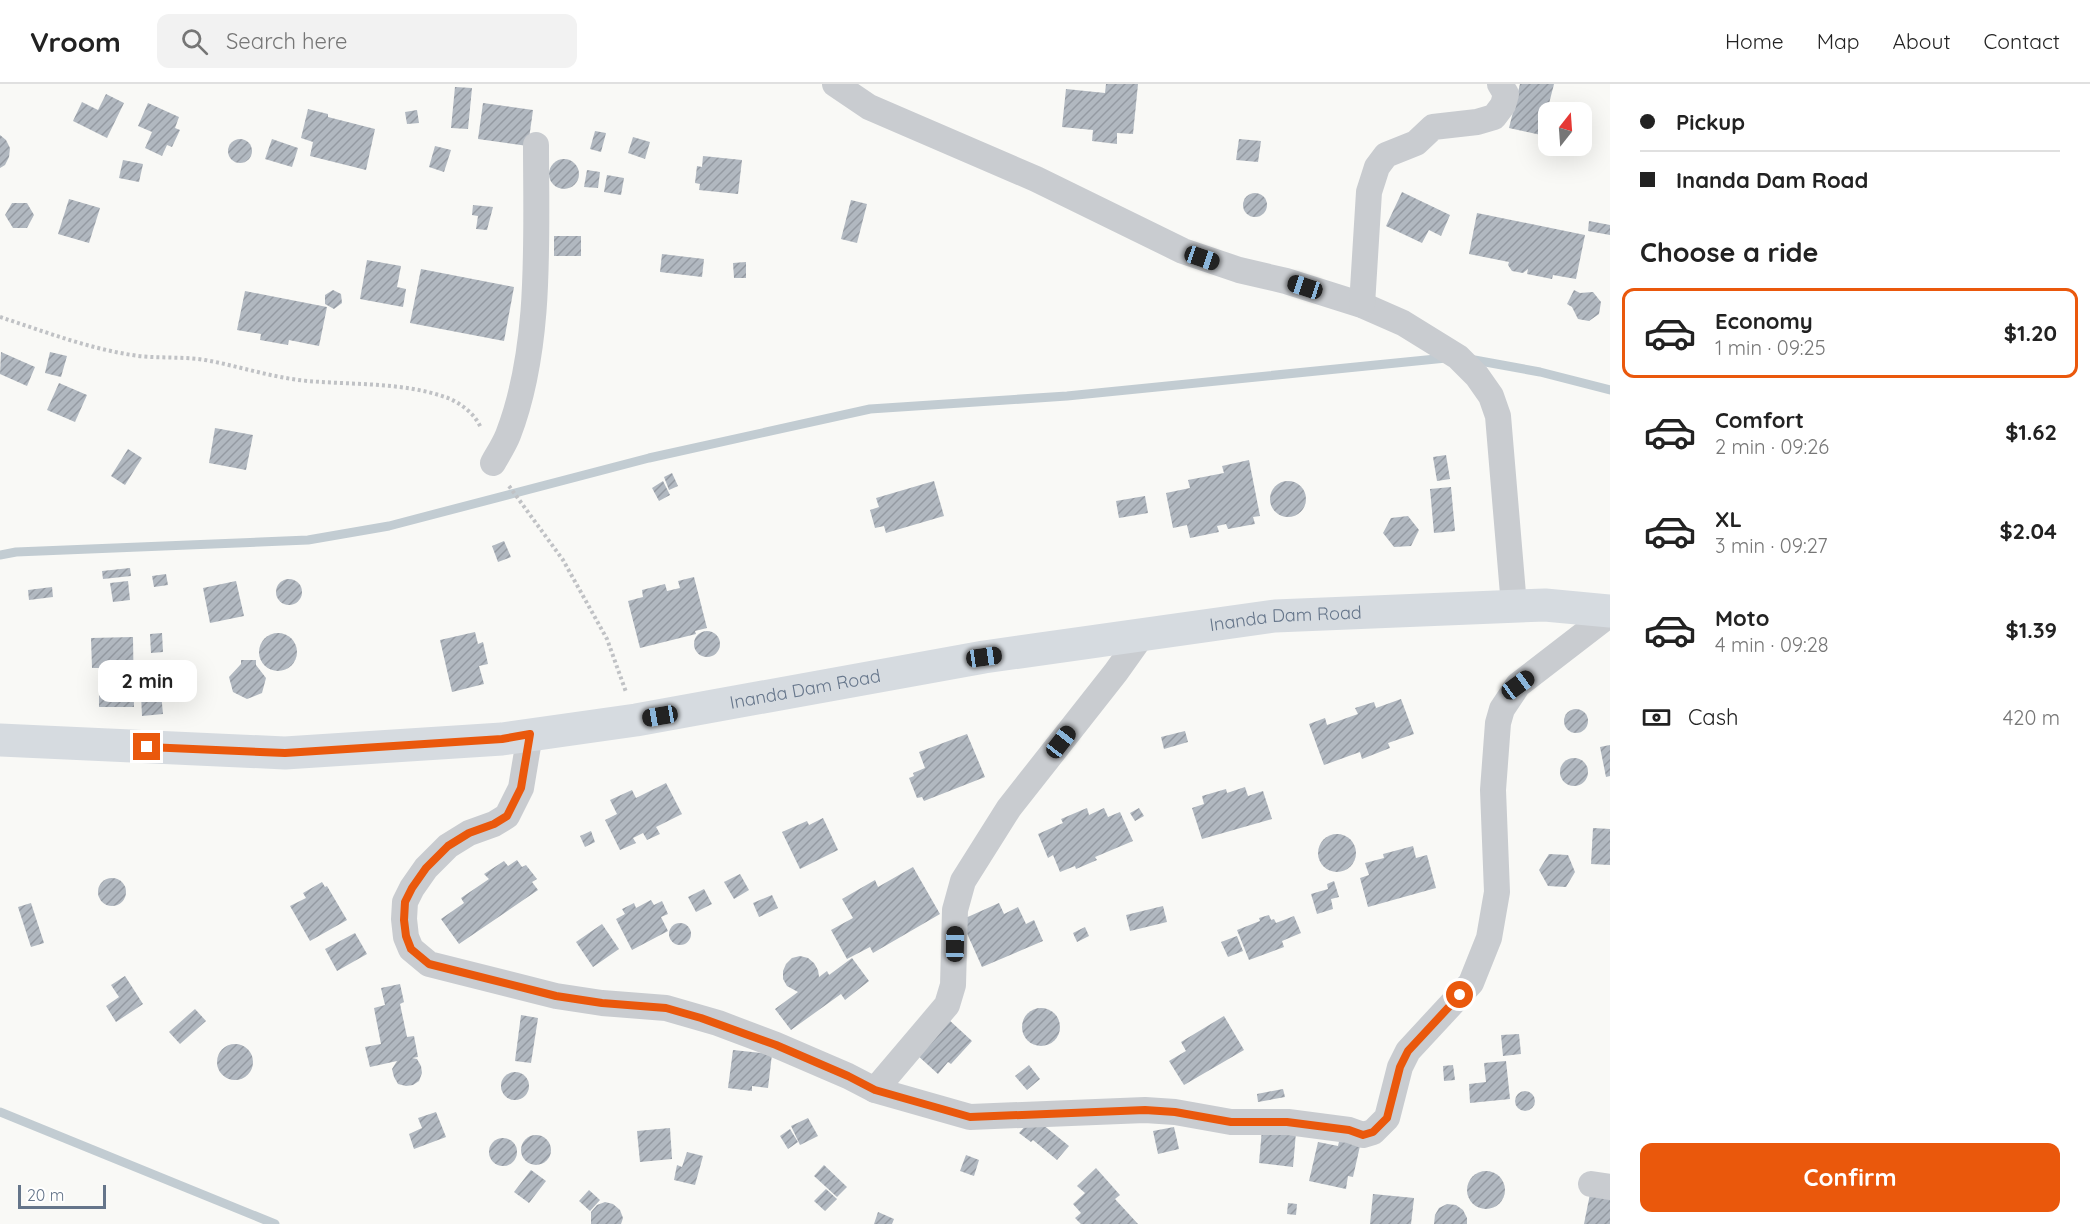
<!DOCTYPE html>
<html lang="en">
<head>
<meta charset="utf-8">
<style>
	:root { --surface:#fff; --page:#f2f2f2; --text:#222; --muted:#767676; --line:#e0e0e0; --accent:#ea580c }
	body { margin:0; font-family:Quicksand,sans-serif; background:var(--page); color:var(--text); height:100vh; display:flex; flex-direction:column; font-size:22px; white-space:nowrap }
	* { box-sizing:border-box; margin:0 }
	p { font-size:20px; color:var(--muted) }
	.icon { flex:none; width:33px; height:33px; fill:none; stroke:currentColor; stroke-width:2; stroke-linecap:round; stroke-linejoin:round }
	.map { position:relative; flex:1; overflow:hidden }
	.sheet { display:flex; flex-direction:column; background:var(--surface); width:480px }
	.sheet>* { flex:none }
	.guide { display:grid; align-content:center; height:132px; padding:0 30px; background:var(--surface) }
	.needle { width:39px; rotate:17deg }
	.controls { position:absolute; left:1538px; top:18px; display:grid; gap:12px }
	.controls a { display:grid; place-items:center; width:54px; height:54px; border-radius:12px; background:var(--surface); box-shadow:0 6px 24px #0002; font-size:30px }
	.scale { position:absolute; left:18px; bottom:15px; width:88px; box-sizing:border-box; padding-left:6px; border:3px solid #65758a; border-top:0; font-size:16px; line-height:21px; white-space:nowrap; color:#65758a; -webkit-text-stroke:4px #fff; paint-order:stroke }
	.end { position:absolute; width:27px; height:27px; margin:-14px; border:8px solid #ea580c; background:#fff; box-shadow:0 0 0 3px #fff }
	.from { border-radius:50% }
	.bubble { position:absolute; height:42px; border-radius:12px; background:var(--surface); box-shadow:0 6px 24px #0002; font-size:20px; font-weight:700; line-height:42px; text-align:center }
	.car { position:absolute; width:18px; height:36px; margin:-18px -9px; border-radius:8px; box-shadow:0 0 4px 2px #0007; background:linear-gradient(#222 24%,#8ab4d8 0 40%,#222 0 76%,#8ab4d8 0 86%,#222 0) }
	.guide b { display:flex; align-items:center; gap:21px; height:57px; font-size:22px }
	.guide b+b { border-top:2px solid var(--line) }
	.guide i { width:15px; height:15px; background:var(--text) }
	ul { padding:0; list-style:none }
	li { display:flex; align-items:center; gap:18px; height:90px; margin:0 12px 9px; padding:0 18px; border:3px solid transparent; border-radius:12px }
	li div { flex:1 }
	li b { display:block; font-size:22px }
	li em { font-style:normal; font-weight:700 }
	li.active { border-color:var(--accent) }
	li>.icon { width:54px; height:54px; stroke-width:1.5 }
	h2 { padding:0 30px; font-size:27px; line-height:72px }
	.pay { display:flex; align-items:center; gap:15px; height:66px; padding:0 30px; font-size:22px }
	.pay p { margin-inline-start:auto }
	.button { display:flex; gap:12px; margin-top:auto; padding:12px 30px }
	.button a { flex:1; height:69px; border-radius:12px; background:var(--accent); color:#fff; font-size:24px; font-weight:700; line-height:69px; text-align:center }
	header { display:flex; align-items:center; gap:36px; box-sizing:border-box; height:84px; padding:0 30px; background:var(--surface); border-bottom:2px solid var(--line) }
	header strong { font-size:28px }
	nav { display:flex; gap:33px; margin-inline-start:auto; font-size:21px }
	.search { width:420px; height:54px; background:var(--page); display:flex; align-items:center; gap:15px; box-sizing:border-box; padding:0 21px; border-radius:12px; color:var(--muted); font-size:22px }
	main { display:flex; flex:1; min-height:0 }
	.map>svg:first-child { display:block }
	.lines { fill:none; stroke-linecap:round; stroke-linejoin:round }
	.stream { stroke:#c2ccd2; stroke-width:9 }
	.building { fill:url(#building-hatch) }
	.path { stroke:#c0c2c5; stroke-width:4; stroke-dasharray:3 3; stroke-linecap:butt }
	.street { stroke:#c9ccd0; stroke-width:26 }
	.secondary { stroke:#d6dbe0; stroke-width:33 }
	.route { stroke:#ea580c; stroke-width:8 }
	.labels { text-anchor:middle; stroke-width:6; stroke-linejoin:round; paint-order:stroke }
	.street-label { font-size:18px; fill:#65758a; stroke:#fff }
</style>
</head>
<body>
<header>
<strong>Vroom</strong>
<div class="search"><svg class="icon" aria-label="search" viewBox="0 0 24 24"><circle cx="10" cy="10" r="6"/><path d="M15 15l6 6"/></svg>Search here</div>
<nav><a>Home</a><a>Map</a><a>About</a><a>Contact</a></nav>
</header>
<main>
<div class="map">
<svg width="1610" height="1140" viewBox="0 0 1610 1140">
	<defs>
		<pattern id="building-hatch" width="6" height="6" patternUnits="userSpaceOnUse" patternTransform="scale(1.5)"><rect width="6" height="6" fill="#b1b8c0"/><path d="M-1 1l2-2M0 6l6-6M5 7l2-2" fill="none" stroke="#949aa2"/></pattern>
	</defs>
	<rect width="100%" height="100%" fill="#f9f9f6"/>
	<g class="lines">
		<g class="stream">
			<polyline points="1469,275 1540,288 1610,306"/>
			<polyline points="0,471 16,468 308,456 389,442 649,374 870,325 1067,312 1446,274"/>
			<polyline points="0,1028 275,1140"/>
		</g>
	</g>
	<g class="building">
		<polygon points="1106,0 1138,0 1133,50 1117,49 1117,60 1092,57 1093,46 1062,43 1066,5 1105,9"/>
		<polygon points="1520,0 1554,0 1541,51 1509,44"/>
		<polygon points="455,3 472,4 468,45 451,44"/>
		<polygon points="106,10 124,19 107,54 73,37 82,18 98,26"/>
		<polygon points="148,19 179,33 175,44 180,46 172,63 167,61 162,72 145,64 152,48 138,42"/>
		<polygon points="483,19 533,26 528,62 478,55"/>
		<polygon points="308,25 328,30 328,33 375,45 366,86 310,72 313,58 301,54"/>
		<polygon points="417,26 419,39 407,40 405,28"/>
		<polygon points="595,47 606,49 601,68 590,65"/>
		<polygon points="0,51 6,56 10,64 9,73 5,81 0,84"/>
		<polygon points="633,53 650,58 645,75 628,69"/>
		<circle cx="240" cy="67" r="12"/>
		<polygon points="272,55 298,64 292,83 265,75"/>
		<polygon points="1239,55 1261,57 1258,78 1236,76"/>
		<polygon points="435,62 451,66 444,88 429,83"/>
		<polygon points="703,72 742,76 738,110 699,106 700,100 695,99 697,82 702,83"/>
		<circle cx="564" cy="90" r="15"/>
		<polygon points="123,76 143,80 139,98 119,94"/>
		<polygon points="587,86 600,88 598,104 584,103"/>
		<polygon points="607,91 624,94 621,111 604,108"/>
		<polygon points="1402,108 1450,131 1441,152 1429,146 1422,159 1386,142"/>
		<circle cx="1255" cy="121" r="12"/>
		<polygon points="69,115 100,124 89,159 58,150"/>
		<polygon points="851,116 867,120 857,159 841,155"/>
		<polygon points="12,119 27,119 34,131 27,144 13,144 5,131"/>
		<polygon points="473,121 493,123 487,146 476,145 478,132 472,131"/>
		<polygon points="1477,129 1585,151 1576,195 1553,191 1552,195 1527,190 1528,185 1523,189 1512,187 1508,181 1509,178 1469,170"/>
		<polygon points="1589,137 1610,141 1610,151 1588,147"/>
		<rect x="554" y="152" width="27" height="20"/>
		<polygon points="662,170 704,175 702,193 660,188"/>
		<polygon points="367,176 401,182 397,203 406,205 403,223 360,215"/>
		<polygon points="746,178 746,194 734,194 733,179"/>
		<polygon points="421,185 514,203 504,257 410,239"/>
		<polygon points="333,206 341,210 342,219 334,225 325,220 325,211"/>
		<polygon points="1574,206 1580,209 1593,208 1601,218 1599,230 1589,237 1578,235 1572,223 1567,220"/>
		<polygon points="245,207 327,223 319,262 289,256 288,261 260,256 261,250 237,246"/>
		<polygon points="1,268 35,283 27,302 0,290"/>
		<polygon points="50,268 67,272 61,293 45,289"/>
		<polygon points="59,299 87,311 75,338 47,326"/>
		<polygon points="215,344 253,351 246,386 209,379"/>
		<polygon points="128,365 142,374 125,401 111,392"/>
		<polygon points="1446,371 1450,395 1437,397 1433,373"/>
		<polygon points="1249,376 1260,432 1253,433 1255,440 1228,445 1226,440 1217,442 1219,448 1190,454 1187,441 1173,444 1166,409 1190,404 1188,396 1224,389 1222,382"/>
		<polygon points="672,389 678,402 669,406 664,393"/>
		<polygon points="663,397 670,411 659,417 652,404"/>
		<polygon points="934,397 944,432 886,449 884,442 875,444 870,426 879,423 876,414"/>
		<circle cx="1288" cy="415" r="18"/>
		<polygon points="1451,403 1455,447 1434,449 1430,405"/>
		<polygon points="1145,412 1148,429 1119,434 1116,417"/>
		<polygon points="1408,432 1419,446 1411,462 1394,463 1383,449 1391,434"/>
		<polygon points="504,457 511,473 498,478 492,462"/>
		<polygon points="130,484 131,492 103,495 102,487"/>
		<polygon points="166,490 168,501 154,503 152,492"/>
		<polygon points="694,493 707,544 695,547 696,550 640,564 628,517 643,513 642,506 665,500 667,507 680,504 678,497"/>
		<circle cx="289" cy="508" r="13"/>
		<polygon points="128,497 130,516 113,518 110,499"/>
		<polygon points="236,497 244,532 210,539 203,504"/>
		<polygon points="52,503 53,513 29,516 28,506"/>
		<circle cx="707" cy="560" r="13"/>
		<polygon points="475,548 478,560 483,558 488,580 479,582 484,600 452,608 440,556"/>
		<circle cx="278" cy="568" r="19"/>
		<polygon points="162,549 163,568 151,569 150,550"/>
		<polygon points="133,553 134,623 99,623 99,584 92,584 91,554"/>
		<polygon points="241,576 256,576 256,581 266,594 262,609 247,615 233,608 229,593 241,580"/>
		<polygon points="161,609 163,630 142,632 141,610"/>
		<polygon points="1401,615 1414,650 1388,659 1390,664 1362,675 1360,668 1324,681 1309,640 1325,634 1327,641 1358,630 1355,624 1374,618 1376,624"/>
		<circle cx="1576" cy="637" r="12"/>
		<polygon points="1185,647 1188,658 1164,665 1161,653"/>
		<polygon points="967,650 985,693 924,717 922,713 917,714 909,694 914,692 913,689 925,684 919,668"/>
		<polygon points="1610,661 1610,692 1606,693 1600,663"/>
		<circle cx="1574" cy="688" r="14"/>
		<polygon points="666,699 682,730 656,743 660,750 647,756 643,749 633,754 636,759 620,766 605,736 617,730 610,716 632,706 636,714"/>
		<polygon points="1245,703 1248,712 1263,707 1272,735 1202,755 1192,724 1204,720 1202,712 1226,705 1227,709"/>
		<polygon points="1087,724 1089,731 1104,724 1108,733 1120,728 1133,757 1095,773 1097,776 1076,785 1075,782 1060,788 1053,771 1048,774 1038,750 1063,739 1061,735"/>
		<polygon points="1139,724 1144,732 1135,737 1130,729"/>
		<polygon points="823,734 838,766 800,785 782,748 807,737 809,741"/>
		<polygon points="1593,744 1610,745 1610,781 1591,780"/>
		<polygon points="591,747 595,758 585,763 580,752"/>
		<circle cx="1337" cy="769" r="19"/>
		<polygon points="1413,762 1416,774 1427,771 1436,804 1368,823 1360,794 1369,791 1365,779 1384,774 1383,770"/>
		<polygon points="1549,770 1568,771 1575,788 1566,803 1548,802 1539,786"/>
		<polygon points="517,776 522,783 526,781 537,795 532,798 538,806 459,860 441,835 464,819 461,814 489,795 484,790 504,777 508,782"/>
		<polygon points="913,783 940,830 873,869 870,863 847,875 831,846 853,834 842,815 875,796 878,803"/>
		<polygon points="740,790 749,806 734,815 724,798"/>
		<circle cx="112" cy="808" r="14"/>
		<polygon points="1334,797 1339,813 1331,815 1333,825 1317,830 1311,810 1328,805 1327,800"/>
		<polygon points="322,798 325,803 327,802 347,836 310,857 290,822 306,814 303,809"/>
		<polygon points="704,805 712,820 696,828 688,813"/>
		<polygon points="772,811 778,824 759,833 753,819"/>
		<polygon points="651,816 654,821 662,817 668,830 661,833 668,847 632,866 616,835 625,830 622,825 634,819 636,824"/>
		<polygon points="31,819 44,859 31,863 18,823"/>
		<polygon points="999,819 1004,830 1018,823 1026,840 1034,836 1043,857 982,883 961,836"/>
		<polygon points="1163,822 1167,838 1130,847 1126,831"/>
		<polygon points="1269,831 1271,836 1274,835 1276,839 1294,832 1301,849 1282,857 1284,863 1249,876 1237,846 1260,837 1259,834"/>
		<circle cx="680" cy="850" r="11"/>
		<polygon points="602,840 619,865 593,883 576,858"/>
		<polygon points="1085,843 1089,852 1077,858 1073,849"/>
		<polygon points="355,849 367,870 337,887 325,865"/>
		<polygon points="1237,852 1243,867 1228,873 1221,858"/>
		<polygon points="800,872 808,874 814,879 818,886 819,893 827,887 829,891 852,874 869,897 845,916 841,910 791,946 775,925 798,908 787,902 783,895 783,887 786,880 792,874"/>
		<polygon points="125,892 143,920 116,938 106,922 119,913 111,901"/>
		<polygon points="400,900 404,918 400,920 407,953 414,952 418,973 412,974 417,975 421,982 422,989 419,997 413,1001 406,1002 398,1000 394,993 392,985 397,977 370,983 365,963 381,960 374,924 385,921 381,904"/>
		<circle cx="1041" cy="943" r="19"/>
		<polygon points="195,925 206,937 180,960 169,948"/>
		<polygon points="521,931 538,934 531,979 515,977"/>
		<polygon points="1224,932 1244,966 1184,1001 1169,977 1186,967 1181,958"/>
		<polygon points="948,935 972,957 951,980 948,978 938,990 916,970"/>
		<polygon points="1519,950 1521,970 1503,972 1501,951"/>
		<circle cx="235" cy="978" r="18"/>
		<polygon points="733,966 772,970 768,1004 752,1002 752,1007 728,1004"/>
		<polygon points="1506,977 1510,1015 1470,1019 1469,1000 1486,998 1484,979"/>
		<polygon points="1029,981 1040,995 1027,1006 1015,992"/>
		<polygon points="1453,981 1455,996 1444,997 1443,982"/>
		<circle cx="515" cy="1002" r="14"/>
		<polygon points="1283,1005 1285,1013 1258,1018 1257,1010"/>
		<circle cx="1525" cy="1017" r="10"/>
		<polygon points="436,1028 446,1053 414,1065 409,1050 422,1044 418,1034"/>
		<polygon points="808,1034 818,1052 800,1061 791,1042"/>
		<polygon points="1027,1040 1042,1040 1069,1062 1057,1076 1033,1056 1031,1058 1019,1049"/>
		<polygon points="1174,1043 1179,1065 1158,1070 1153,1047"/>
		<polygon points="670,1044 672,1075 640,1078 637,1047"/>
		<polygon points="790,1045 798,1058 788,1065 780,1052"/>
		<polygon points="1262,1045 1296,1048 1293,1083 1259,1079"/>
		<polygon points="1341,1049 1362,1053 1353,1093 1348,1092 1346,1105 1309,1097 1318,1058 1338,1062"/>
		<circle cx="536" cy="1066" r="15"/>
		<circle cx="503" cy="1068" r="14"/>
		<polygon points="687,1068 703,1072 695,1101 674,1096 677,1081 682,1083"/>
		<polygon points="966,1071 979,1076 974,1092 960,1087"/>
		<polygon points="824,1081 847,1103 837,1113 814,1092"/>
		<polygon points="1096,1084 1120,1111 1115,1115 1138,1140 1081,1140 1075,1134 1081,1129 1073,1120 1085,1109 1077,1102"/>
		<polygon points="531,1086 546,1097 529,1119 514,1108"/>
		<circle cx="1486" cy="1106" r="19"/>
		<polygon points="826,1105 837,1115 825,1127 814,1117"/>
		<polygon points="589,1106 600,1116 590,1127 579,1117"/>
		<polygon points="1373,1110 1414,1114 1411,1140 1370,1140"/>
		<polygon points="1590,1110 1610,1114 1610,1140 1584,1140"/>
		<polygon points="605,1118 613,1120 620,1126 623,1134 621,1140 591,1140 591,1128 597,1121"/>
		<polygon points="1288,1119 1297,1120 1296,1131 1287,1130"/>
		<polygon points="1447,1120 1456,1121 1463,1126 1467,1134 1467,1140 1434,1140 1435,1131 1439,1124"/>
		<polygon points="878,1128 894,1135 892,1140 874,1140"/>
	</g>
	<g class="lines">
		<g class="path">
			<path d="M0,233C43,247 87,264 132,271C156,275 181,272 205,276C239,282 273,294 308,297C354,301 404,298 448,314C462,320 475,330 481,344"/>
			<polyline points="509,402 563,476 607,555 626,608"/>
		</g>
		<g class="street">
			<polyline points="835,0 869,23 1036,95 1183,167 1239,186 1286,197 1362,221 1403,239 1458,273 1477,292 1491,312 1498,332 1514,522"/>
			<polyline points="1362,221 1369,108 1377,83 1386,71 1416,59 1433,43 1477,38 1494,33 1503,21 1506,10 1500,0"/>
			<path d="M493,379C498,370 504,361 508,351C542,263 536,155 536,61"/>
			<polyline points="530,650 521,704 507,732 494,740 469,749 448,762 426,784 412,804 405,818 404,835 406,853 411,865 429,880 556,912 602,919 666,924 718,939 776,961 848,992 875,1006 970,1033 1145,1026 1175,1028 1231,1038 1288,1038 1349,1046 1363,1051 1373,1048 1387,1034 1400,983 1408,967 1471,899 1489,854 1497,808 1493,706 1498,639 1502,625 1518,601 1610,530"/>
			<polyline points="875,1006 947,921 953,901 955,826 963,797 1009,724 1116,588 1143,550"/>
			<polyline points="1591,1100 1610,1103"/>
		</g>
		<path class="secondary" id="s1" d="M0,656L285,669L502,655L636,636L984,573L1275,532L1545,521L1610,527"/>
	</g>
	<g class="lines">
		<polyline class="route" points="147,663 285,669 502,655 530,650 521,704 507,732 494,740 469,749 448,762 426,784 412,804 405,818 404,836 406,852 411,865 429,880 556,912 602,919 666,924 701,934 776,961 848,992 875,1006 970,1033 1145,1026 1175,1028 1231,1038 1287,1038 1349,1046 1363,1051 1373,1048 1387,1034 1400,983 1408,967 1460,911"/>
	</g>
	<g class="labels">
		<g class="street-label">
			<text dy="6" stroke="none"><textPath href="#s1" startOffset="1296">Inanda Dam Road</textPath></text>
			<text dy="6" stroke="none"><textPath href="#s1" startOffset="810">Inanda Dam Road</textPath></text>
		</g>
	</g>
</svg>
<div class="controls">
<a><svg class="needle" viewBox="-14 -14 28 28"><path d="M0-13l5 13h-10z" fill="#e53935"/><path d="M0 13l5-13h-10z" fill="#767676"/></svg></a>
</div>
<div class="scale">20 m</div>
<i class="end from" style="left:1460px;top:911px"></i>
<i class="end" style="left:147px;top:663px"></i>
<div class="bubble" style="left:98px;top:576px;width:99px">2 min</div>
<i class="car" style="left:1202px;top:174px;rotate:109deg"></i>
<i class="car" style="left:1305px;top:203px;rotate:288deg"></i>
<i class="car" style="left:984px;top:573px;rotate:82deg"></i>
<i class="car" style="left:1518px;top:601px;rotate:54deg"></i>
<i class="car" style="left:660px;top:632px;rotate:260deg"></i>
<i class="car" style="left:1061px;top:658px;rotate:38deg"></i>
<i class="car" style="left:955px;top:860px;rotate:1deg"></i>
</div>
<section class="sheet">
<div class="guide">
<b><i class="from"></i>Pickup</b>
<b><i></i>Inanda Dam Road</b>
</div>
<h2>Choose a ride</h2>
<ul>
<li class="active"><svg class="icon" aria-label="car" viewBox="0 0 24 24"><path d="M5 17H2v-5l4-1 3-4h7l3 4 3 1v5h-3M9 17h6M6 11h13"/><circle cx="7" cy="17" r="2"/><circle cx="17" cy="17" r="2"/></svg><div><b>Economy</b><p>1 min · 09:25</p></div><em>$1.20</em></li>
<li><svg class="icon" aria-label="car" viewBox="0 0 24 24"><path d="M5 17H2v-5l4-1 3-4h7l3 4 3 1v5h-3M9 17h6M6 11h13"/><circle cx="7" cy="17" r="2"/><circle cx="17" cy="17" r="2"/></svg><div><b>Comfort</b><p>2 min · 09:26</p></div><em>$1.62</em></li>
<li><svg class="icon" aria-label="car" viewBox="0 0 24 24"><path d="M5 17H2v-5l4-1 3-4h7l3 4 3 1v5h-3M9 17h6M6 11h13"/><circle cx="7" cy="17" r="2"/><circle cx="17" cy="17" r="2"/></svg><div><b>XL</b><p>3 min · 09:27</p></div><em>$2.04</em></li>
<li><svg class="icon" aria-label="car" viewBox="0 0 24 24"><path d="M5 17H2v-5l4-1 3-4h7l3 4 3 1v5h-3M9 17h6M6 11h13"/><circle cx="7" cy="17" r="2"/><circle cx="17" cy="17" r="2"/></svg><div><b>Moto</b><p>4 min · 09:28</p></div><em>$1.39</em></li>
</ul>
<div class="pay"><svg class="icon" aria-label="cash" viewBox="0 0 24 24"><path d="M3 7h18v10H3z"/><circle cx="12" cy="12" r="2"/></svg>Cash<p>420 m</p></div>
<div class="button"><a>Confirm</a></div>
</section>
</main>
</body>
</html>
